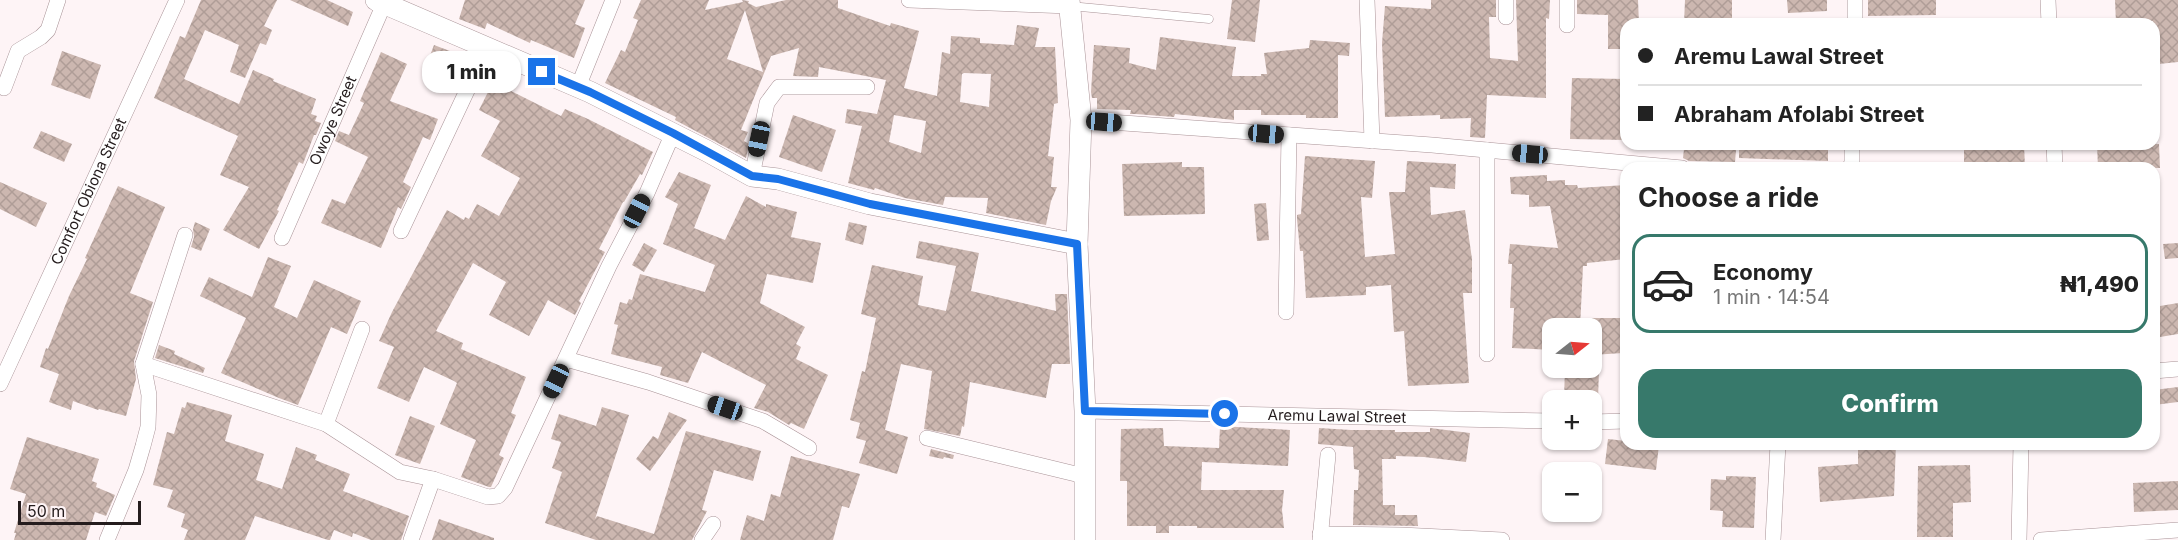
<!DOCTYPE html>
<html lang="en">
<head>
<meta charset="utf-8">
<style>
	:root { --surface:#fff; --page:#f2f2f2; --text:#222; --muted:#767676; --line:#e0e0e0; --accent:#37796b }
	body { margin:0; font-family:Inter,sans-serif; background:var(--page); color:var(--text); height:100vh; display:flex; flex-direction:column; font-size:22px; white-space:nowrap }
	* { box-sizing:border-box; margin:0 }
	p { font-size:20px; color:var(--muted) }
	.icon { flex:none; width:33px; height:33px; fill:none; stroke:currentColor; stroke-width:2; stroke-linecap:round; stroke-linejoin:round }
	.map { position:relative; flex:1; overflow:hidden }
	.side { position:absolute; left:1620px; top:162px; width:540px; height:288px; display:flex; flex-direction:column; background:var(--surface); border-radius:18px; box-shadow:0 2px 4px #0004 }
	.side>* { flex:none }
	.hud { position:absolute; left:1620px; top:18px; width:540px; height:132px; border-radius:18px; box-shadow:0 2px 4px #0004; display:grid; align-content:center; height:132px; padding:0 18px; background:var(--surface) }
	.needle { width:39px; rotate:73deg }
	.tools { position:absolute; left:1542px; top:318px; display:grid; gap:12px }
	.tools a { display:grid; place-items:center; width:60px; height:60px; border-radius:12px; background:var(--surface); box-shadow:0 2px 4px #0004; font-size:30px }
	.scale { position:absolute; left:18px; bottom:15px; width:123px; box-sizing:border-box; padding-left:6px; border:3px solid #241c1d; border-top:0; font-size:16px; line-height:21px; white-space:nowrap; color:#241c1d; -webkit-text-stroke:4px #fef4f6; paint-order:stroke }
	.end { position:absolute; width:27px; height:27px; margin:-14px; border:8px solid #1a73e8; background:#fff; box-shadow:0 0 0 3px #fff }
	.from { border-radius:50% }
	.bubble { position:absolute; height:42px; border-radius:18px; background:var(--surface); box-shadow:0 2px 4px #0004; font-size:20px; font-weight:800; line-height:42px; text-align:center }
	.car { position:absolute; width:18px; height:36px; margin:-18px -9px; border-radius:8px; box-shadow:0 0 4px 2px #0007; background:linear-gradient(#222 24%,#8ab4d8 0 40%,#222 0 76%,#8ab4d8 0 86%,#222 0) }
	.hud b { display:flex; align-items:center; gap:21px; height:57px; font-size:22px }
	.hud b+b { border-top:2px solid var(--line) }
	.hud i { width:15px; height:15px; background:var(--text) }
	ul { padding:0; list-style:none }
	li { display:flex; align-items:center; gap:18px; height:99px; margin:0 12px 9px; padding:0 6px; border:3px solid transparent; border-radius:18px }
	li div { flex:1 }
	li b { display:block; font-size:22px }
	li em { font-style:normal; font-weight:800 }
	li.selected { border-color:var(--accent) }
	li>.icon { width:54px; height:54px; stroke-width:1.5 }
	h2 { padding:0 18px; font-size:27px; line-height:72px }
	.action { display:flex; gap:12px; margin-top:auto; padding:12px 18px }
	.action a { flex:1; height:69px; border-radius:18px; background:var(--accent); color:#fff; font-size:24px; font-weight:800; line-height:69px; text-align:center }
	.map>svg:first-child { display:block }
	.building { fill:url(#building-cross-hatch); fill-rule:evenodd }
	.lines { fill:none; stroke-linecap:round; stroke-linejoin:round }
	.lane-casing { stroke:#a99397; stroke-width:9 }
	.street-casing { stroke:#a99397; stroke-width:16 }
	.secondary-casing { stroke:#a99397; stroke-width:22 }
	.lane { stroke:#fff; stroke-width:8 }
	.street { stroke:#fff; stroke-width:15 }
	.secondary { stroke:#fff; stroke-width:21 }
	.route { stroke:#1a73e8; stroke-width:8 }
	.labels { text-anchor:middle; stroke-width:5; stroke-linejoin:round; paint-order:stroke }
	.street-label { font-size:15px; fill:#241c1d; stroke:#fef4f6 }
</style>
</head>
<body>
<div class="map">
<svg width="2178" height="540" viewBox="0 0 2178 540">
	<defs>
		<pattern id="building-cross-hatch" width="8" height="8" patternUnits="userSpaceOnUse" patternTransform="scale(1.5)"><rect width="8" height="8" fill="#ccb7b0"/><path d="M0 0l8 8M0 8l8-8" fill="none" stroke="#af9d97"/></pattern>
	</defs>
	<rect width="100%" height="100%" fill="#fef4f6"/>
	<g class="building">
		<polygon points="201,0 277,0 264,26 272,30 266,45 260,43 245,78 230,72 239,45 205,30 184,79 239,104 253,70 274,79 273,81 316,99 311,114 317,116 315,121 321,123 316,135 314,135 303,164 299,162 277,210 279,211 259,249 223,230 249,187 220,175 238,136 154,98 180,36 185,38"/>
		<polygon points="290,0 327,0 353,12 348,26"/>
		<polygon points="465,0 585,0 575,24 585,28 574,58 531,40 530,43 487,23 485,29 459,19"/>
		<path d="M641,0H709L705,10L743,2L742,0L749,1L748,3L756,7L786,0H838V8L890,26L891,23L919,31L904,88L937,96L942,52L950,54L951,36L980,38V43L1014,45L1017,25L1039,28L1035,47H1055L1058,103L1054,104L1048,156L1054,157L1051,187H1057L1051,201L1046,225L986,213L988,198L945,197L943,205L905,198L875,188L874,190L848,183L862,126L845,123L847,109L877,114L886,80L819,67L818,77L793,76L799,48L771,56L741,130L748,132L744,141L749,144L746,158L675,120L676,117L605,83L621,50L625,52L638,20L633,18ZM745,10L763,72L727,59ZM964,73L991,74L989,107L960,102L962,74ZM894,115L926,121L921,153L889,142Z"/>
		<polygon points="1232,0 1260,0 1255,42 1227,39"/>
		<polygon points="1431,0 1496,0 1496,17 1489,17 1490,58 1518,61 1516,0 1550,0 1549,19 1546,18 1546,98 1487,95 1485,138 1470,137 1471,118 1440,119 1440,115 1385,117 1382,43 1385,6 1431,9"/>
		<polygon points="1577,0 1638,0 1639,24 1626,24 1626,39 1623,39 1623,49 1608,49 1608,15 1577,14"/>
		<polygon points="1685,0 1732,0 1732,24 1684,24"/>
		<polygon points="1787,0 1827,0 1827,11 1788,13"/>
		<polygon points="1868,0 1936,0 1936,15 1868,16"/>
		<polygon points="2115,0 2178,0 2178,62 2159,64 2153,21 2116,23"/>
		<polygon points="1160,37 1236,47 1232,76 1261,76 1261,74 1267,74 1264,53 1309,48 1310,40 1350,43 1349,56 1338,55 1338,118 1306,118 1306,115 1261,115 1261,110 1234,110 1234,120 1175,114 1174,117 1136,114 1130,114 1131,110 1097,109 1097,98 1092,98 1091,92 1094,45 1130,48 1129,63 1156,70"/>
		<polygon points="434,45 471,59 458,86 450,83 452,79 425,69"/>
		<polygon points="62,51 101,65 90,99 51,85"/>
		<polygon points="381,52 407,64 390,101 438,119 430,140 423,137 403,182 411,187 401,209 398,207 381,248 321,223 332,199 345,204 368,157 335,141 339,131 349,135 364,103 360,101"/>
		<polygon points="1572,78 1626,79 1626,140 1570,139"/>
		<polygon points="493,82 561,116 565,109 588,119 653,152 642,175 640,174 624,202 623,202 599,249 605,252 579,301 581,303 575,315 548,300 529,336 489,315 506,282 473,263 436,331 463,343 461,349 526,377 511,413 516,415 499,455 504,458 491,487 489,487 461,477 476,440 440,424 457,383 454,381 424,367 409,402 377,388 394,347 379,341 392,312 447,210 464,220 465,217 469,219 477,204 499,216 520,178 481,156 500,121 479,110"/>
		<polygon points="793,115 836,130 822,172 779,157"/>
		<polygon points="41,131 72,144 64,162 33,148"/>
		<polygon points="1739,144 1828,144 1828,161 1739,158"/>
		<polygon points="1964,144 2024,144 2025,168 1964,168"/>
		<polygon points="2097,144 2159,144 2160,168 2098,168"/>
		<polygon points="1684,149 1736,150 1735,162 1689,161 1683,158"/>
		<polygon points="1305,156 1375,161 1372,198 1361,197 1365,257 1395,254 1389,192 1405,192 1407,161 1456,164 1455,189 1430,187 1431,215 1465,210 1472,259 1472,293 1463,293 1469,383 1408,386 1404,331 1394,332 1391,285 1366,287 1366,295 1306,298 1303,251 1300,251 1297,219 1297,215 1301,214"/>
		<polygon points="1182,162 1182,167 1204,167 1205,214 1124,216 1122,164"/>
		<polygon points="679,172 711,185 694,228 725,240 746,196 766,207 766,204 797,212 791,237 821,243 813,283 767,274 760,303 805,327 796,344 801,347 796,359 828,375 804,429 791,423 789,425 768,412 754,408 766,385 702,352 688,383 660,375 662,367 611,354 618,325 614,324 620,302 627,304 629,299 632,300 640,274 705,292 715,265 663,244 678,204 665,197"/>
		<polygon points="1547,175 1547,181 1565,180 1565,185 1577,185 1578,188 1626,185 1626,259 1587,263 1587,266 1583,266 1580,328 1552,328 1552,350 1512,348 1514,308 1510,308 1512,264 1508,264 1510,244 1558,248 1550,206 1529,207 1529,195 1511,194 1510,177"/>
		<polygon points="0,182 47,203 36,227 0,209"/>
		<polygon points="118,186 165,207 130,293 153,302 134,361 136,379 126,416 99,409 98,410 73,401 71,410 49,402 59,374 40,367 46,348 48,349 69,296 87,259 85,258"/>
		<polygon points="1266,203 1269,240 1257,241 1254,204"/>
		<polygon points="195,222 210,229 201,251 191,247 194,237 193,229"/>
		<polygon points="849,222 867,226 863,245 845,240"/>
		<polygon points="919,241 979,253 971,291 1056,311 1055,294 1067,294 1070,364 1052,364 1046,398 970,382 964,427 962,426 960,436 924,429 932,371 901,364 885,430 908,437 897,474 859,463 866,441 856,438 860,423 850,420 862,371 865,372 876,318 861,314 872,265 923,276 918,305 946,311 956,266 916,258"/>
		<polygon points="644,243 657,250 644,272 632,265"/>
		<polygon points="2178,243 2178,258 2165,259 2163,244"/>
		<polygon points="268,257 291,266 274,307 297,318 314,280 361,301 347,334 331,327 298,405 279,398 221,373 246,318 200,296 209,277 252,297"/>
		<polygon points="2178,303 2178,334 2154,338 2154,307"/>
		<polygon points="1592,318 1621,318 1623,353 1592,355"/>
		<polygon points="159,345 175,351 174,354 205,368 203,373 155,358"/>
		<polygon points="1565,368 1599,368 1598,400 1564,399"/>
		<polygon points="2178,387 2178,402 2154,405 2154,390"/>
		<polygon points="187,402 232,415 225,441 264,454 256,480 282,489 296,447 317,455 315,460 350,474 343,491 409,516 401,540 371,540 353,533 352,537 334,530 330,540 328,540 255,516 245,540 184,540 188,530 181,527 185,514 167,507 173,490 153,485 167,432 174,434 182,407 185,408"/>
		<polygon points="602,407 629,415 595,519 597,516 654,534 686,431 761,451 753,481 714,470 702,510 707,511 692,540 596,540 545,523 562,472 552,468 561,442 551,439 559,414 596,426"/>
		<polygon points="669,412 687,420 650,471 636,459 653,436 658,439"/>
		<polygon points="410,416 435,426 420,464 395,455"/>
		<polygon points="1220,426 1290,430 1288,466 1202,462 1201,490 1284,490 1282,510 1284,528 1197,528 1197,526 1169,526 1169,533 1156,533 1156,526 1127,526 1127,481 1120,481 1121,429 1163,428 1164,446 1219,448"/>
		<polygon points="1319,428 1351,430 1395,430 1395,432 1430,432 1430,428 1470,433 1466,462 1424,457 1396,456 1396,459 1382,459 1383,505 1395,505 1395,515 1417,515 1418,526 1353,525 1354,490 1358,490 1359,470 1354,469 1353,447 1318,444"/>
		<polygon points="27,437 99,459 92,481 97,483 96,487 115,495 106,516 95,512 86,540 14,540 16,533 14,533 26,494 10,489"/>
		<polygon points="1608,439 1626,441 1626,444 1659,445 1656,470 1605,464"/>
		<polygon points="1858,444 1896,444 1894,496 1820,502 1818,467 1858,464"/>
		<polygon points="931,449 954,455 953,459 944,457 943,459 929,456"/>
		<polygon points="791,456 860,474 849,508 842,506 833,540 740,540 747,515 764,521 771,494 780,497"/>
		<polygon points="1970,465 1971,502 1953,503 1953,537 1917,537 1918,466"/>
		<polygon points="1726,476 1756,477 1754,528 1722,527 1723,511 1710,510 1711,479 1726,480"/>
		<polygon points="2178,481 2178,510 2134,512 2133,483"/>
		<polygon points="439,519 494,538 494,540 432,540"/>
	</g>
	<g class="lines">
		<defs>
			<polyline id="lane" points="1070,6 1209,19"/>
			<g id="street">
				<polyline points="909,0 1069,6"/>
				<polyline points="1367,0 1372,141"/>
				<polyline points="1567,0 1567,25"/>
				<polyline points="2048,0 2049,24"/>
				<polyline points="1506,17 1506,0"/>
				<polyline points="1855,24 1855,0"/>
				<polyline points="578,87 613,0"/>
				<polyline points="4,88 18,51 41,37 48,30 58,0"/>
				<polyline points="1081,120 1432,145 1682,168"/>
				<polyline points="2054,144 2055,168"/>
				<polyline points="1487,150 1487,354"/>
				<polyline points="1849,168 1852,163 1852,144"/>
				<polyline points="752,176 767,103 779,87 867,87"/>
				<polyline points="401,231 487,48"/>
				<path id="s1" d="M282,238L384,4"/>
				<polyline points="1286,312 1289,135"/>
				<polyline points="566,359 648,382 763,421 809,448"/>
				<polyline points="143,364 326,424 400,472 433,479 488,497 498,496 505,488 609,266 647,193 673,133"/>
				<polyline points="2154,371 2178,369"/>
				<path id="s2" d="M0,384L177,0"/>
				<path id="s3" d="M1085,411L1552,421"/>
				<polyline points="1592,422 1626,421"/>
				<polyline points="326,424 362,329"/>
				<polyline points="927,438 1084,476"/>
				<polyline points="1320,534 1401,535 1502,540"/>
				<polyline points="107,540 136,470 143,446 148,427 149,395 143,364 185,235"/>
				<polyline points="411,540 433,479"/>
				<polyline points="702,540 713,524"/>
				<polyline points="1320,540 1328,455"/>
				<polyline points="1773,540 1778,444"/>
				<polyline points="2019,540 2021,444"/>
				<polyline points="2041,540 2178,530"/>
			</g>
			<g id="secondary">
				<polyline points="376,0 590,92 707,151 752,176 778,179 870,204 1077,244"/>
				<polyline points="1069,0 1081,120 1077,244 1085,411 1085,540"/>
			</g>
		</defs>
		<use href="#lane" class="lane-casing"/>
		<use href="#street" class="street-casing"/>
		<use href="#secondary" class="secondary-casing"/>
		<use href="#lane" class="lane"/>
		<use href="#street" class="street"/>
		<use href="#secondary" class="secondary"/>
	</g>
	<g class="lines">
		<polyline class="route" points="542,72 590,92 673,133 752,176 778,179 870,204 1077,244 1085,411 1225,414"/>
	</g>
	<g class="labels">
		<g class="street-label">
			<text dy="5" stroke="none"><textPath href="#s1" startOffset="128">Owoye Street</textPath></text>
			<text dy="5" stroke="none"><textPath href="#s2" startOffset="212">Comfort Obiona Street</textPath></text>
			<text dy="5" stroke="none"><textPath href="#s3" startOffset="252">Aremu Lawal Street</textPath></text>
		</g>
	</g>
</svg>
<div class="tools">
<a><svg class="needle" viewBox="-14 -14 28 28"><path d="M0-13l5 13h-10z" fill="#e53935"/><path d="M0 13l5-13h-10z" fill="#767676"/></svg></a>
<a>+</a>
<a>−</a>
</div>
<div class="scale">50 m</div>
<i class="end from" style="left:1225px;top:414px"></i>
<i class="end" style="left:542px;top:72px"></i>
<div class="bubble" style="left:422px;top:51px;width:99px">1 min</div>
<i class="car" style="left:1104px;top:122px;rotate:94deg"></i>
<i class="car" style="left:1266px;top:134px;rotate:94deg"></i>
<i class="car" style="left:759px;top:139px;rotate:192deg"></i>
<i class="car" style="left:1530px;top:154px;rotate:275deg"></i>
<i class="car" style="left:637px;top:211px;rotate:27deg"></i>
<i class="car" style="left:556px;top:381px;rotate:205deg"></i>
<i class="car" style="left:725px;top:408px;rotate:289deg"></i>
<div class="hud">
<b><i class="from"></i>Aremu Lawal Street</b>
<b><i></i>Abraham Afolabi Street</b>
</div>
<section class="side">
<h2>Choose a ride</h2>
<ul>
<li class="selected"><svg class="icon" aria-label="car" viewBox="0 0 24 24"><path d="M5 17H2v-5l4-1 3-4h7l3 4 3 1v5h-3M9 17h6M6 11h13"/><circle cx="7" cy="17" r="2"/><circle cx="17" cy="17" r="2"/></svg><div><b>Economy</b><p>1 min · 14:54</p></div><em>₦1,490</em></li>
</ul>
<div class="action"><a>Confirm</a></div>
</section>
</div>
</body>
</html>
